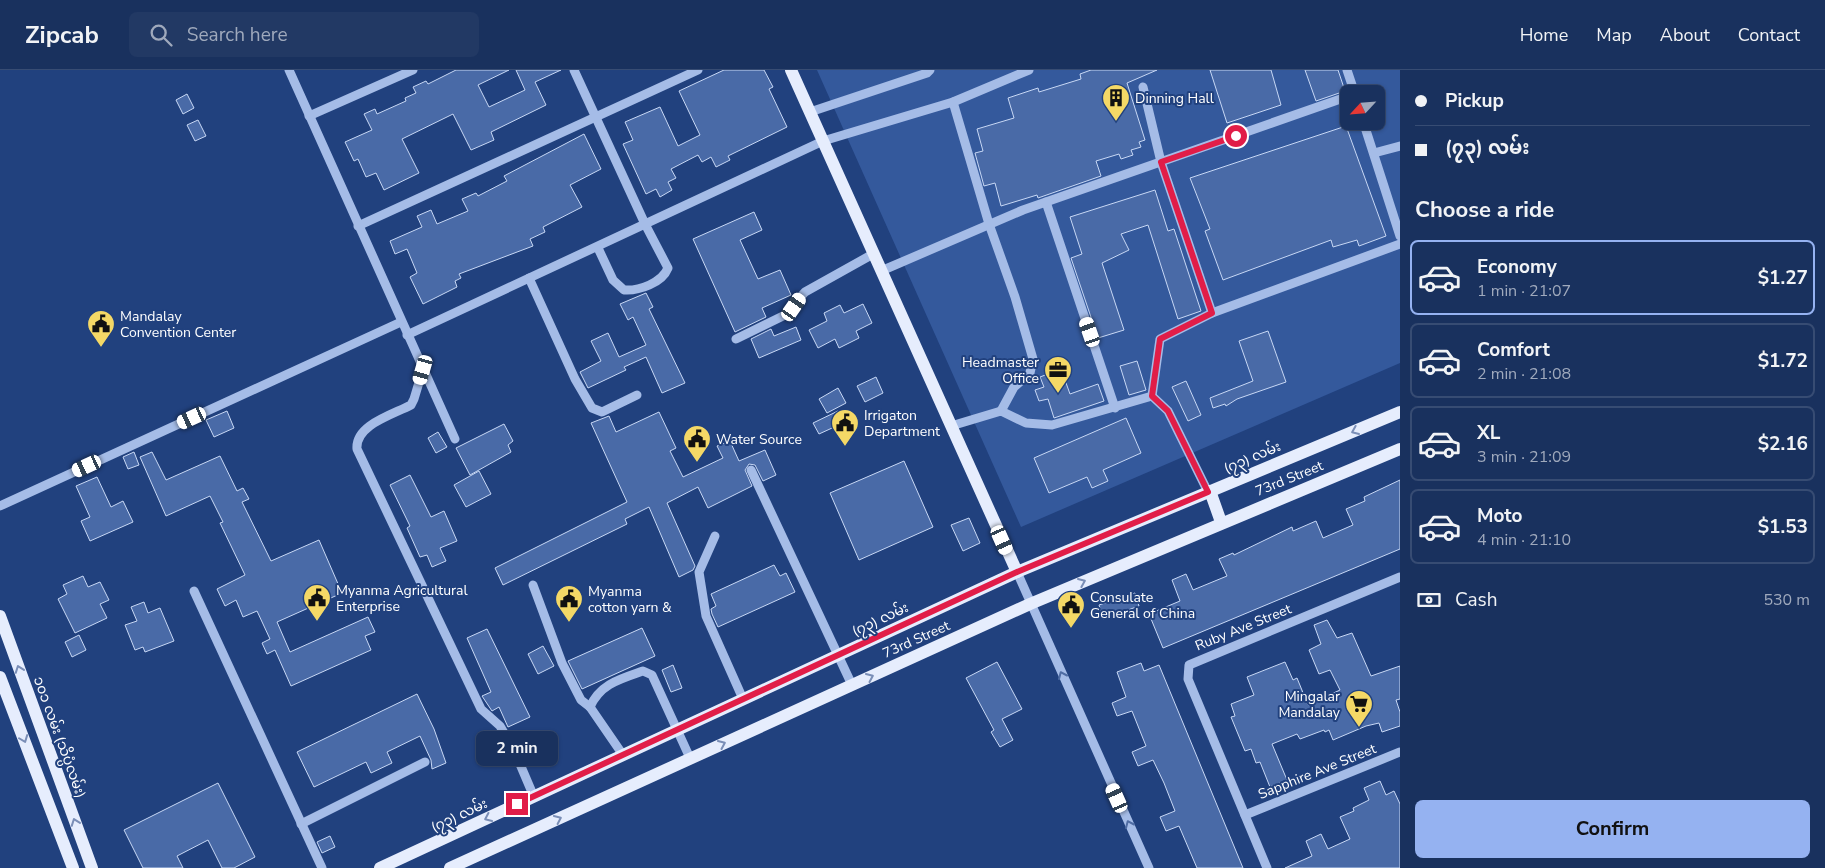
<!DOCTYPE html>
<html lang="en">
<head>
<meta charset="utf-8">
<style>
	:root { --surface:#19315e; --page:#223964; --text:#f1f3f6; --muted:#9fa9bc; --line:#374c73; --accent:#95b2f1 }
	body { margin:0; font-family:"Nunito Sans","Noto Sans Myanmar",sans-serif; background:var(--page); color:var(--text); height:100vh; display:flex; flex-direction:column; font-size:19px; white-space:nowrap }
	* { box-sizing:border-box; margin:0 }
	p { font-size:16px; color:var(--muted) }
	.icon { flex:none; width:28px; height:28px; fill:none; stroke:currentColor; stroke-width:2; stroke-linecap:round; stroke-linejoin:round }
	.map { position:relative; flex:1; overflow:hidden }
	.details { display:flex; flex-direction:column; background:var(--surface); width:425px }
	.details>* { flex:none }
	.banner { display:grid; align-content:center; height:110px; padding:0 15px; background:var(--surface) }
	.needle { width:32px; rotate:244deg }
	.buttons { position:absolute; left:1340px; top:15px; display:grid; gap:10px }
	.buttons a { display:grid; place-items:center; width:45px; height:45px; border-radius:8px; background:var(--surface); box-shadow:0 1px 4px #0004,0 0 0 1px var(--line); font-size:25px }
	.end { position:absolute; width:22px; height:22px; margin:-11px; border:6px solid #e11d48; background:#fff; box-shadow:0 0 0 2px #fff }
	.from { border-radius:50% }
	.bubble { position:absolute; height:35px; border-radius:8px; background:var(--surface); box-shadow:0 1px 4px #0004,0 0 0 1px var(--line); font-size:16px; font-weight:700; line-height:35px; text-align:center }
	.car { position:absolute; width:15px; height:30px; margin:-15px -8px; border-radius:6px; box-shadow:0 0 4px 1px #0007; background:linear-gradient(#fff 24%,#345 0 40%,#fff 0 76%,#345 0 86%,#fff 0) }
	.banner b { display:flex; align-items:center; gap:18px; height:48px; font-size:19px }
	.banner b+b { border-top:1px solid var(--line) }
	.banner i { width:12px; height:12px; background:var(--text) }
	ul { padding:0; list-style:none }
	li { display:flex; align-items:center; gap:15px; height:75px; margin:0 10px 8px; padding:0 5px; border:2px solid var(--line); border-radius:8px }
	li div { flex:1 }
	li b { display:block; font-size:19px }
	li em { font-style:normal; font-weight:700 }
	li.current { border-color:var(--accent) }
	li>.icon { width:45px; height:45px; stroke-width:1.5 }
	h2 { padding:0 15px; font-size:22px; line-height:60px }
	.pay { display:flex; align-items:center; gap:12px; height:55px; padding:0 15px; font-size:19px }
	.pay p { margin-inline-start:auto }
	.button { display:flex; gap:10px; margin-top:auto; padding:10px 15px }
	.button a { flex:1; height:58px; border-radius:8px; background:var(--accent); color:#111; font-size:20px; font-weight:700; line-height:58px; text-align:center }
	header { display:flex; align-items:center; gap:30px; box-sizing:border-box; height:70px; padding:0 25px; background:var(--surface); border-bottom:1px solid var(--line) }
	header strong { font-size:24px }
	nav { display:flex; gap:28px; margin-inline-start:auto; font-size:18px }
	.search { width:350px; height:45px; background:var(--page); display:flex; align-items:center; gap:12px; box-sizing:border-box; padding:0 18px; border-radius:8px; color:var(--muted); font-size:19px }
	main { display:flex; flex:1; min-height:0 }
	.map>svg:first-child { display:block }
	.grass { fill:#34599c; fill-rule:evenodd }
	.building { fill:#496aa7; stroke:#c8d8f5 }
	.lines { fill:none; stroke-linecap:round; stroke-linejoin:round }
	.minor { stroke:#a5bce7; stroke-width:9 }
	.major { stroke:#e6edfd; stroke-width:12 }
	.oneway { stroke:#7a8eb7 }
	.oneway2 { stroke:#4f6ca3 }
	.route { stroke:#e11d48; stroke-width:6 }
	.labels { text-anchor:middle; stroke-width:4; stroke-linejoin:round; paint-order:stroke }
	.poi-label { font-size:14px; fill:#fff; stroke:#21417e; text-anchor:start }
	.street-label { font-size:14px; fill:#fff; stroke:#21417e }
</style>
</head>
<body>
<header>
<strong>Zipcab</strong>
<div class="search"><svg class="icon" aria-label="search" viewBox="0 0 24 24"><circle cx="10" cy="10" r="6"/><path d="M15 15l6 6"/></svg>Search here</div>
<nav><a>Home</a><a>Map</a><a>About</a><a>Contact</a></nav>
</header>
<main>
<div class="map">
<svg width="1400" height="798" viewBox="0 0 1400 798">
	<rect width="100%" height="100%" fill="#21417e"/>
	<path class="grass" d="M817,0H1400V293L1021,457ZM1349,24H1376V51H1349Z"/>
	<g class="building">
		<polygon points="456,0 509,0 478,15 489,37 525,20 516,0 561,0 535,12 546,35 491,62 494,70 471,80 453,44 402,69 419,103 384,120 376,103 366,107 358,89 354,91 345,72 372,60 364,44 375,39 377,44 406,31 405,28 416,23 413,17 426,11 428,14"/>
		<polygon points="724,0 764,0 773,17 769,19 787,57 728,86 730,90 716,97 711,87 702,92 698,85 671,99 676,108 668,112 672,120 660,127 656,119 646,124 623,74 633,70 625,52 660,37 678,76 700,65 679,21"/>
		<polygon points="1091,0 1157,0 1127,13 1145,70 1139,72 1141,77 1131,80 1133,85 1121,89 1119,84 1096,91 1101,106 1038,128 1037,125 1001,136 995,113 984,116 975,83 983,81 977,59 1014,48 1008,28 1038,18 1039,22 1081,9 1080,4"/>
		<polygon points="1210,0 1271,0 1281,35 1227,53"/>
		<polygon points="1305,0 1338,0 1345,21 1316,31"/>
		<polygon points="187,24 194,38 183,44 176,30"/>
		<polygon points="198,50 206,66 195,71 187,55"/>
		<polygon points="1346,56 1386,166 1359,176 1357,170 1333,177 1331,170 1223,210 1205,161 1210,159 1190,108"/>
		<polygon points="584,64 601,99 570,115 582,137 543,157 545,162 530,169 533,176 459,204 461,208 455,211 457,217 423,234 410,207 417,203 407,179 395,184 390,171 422,157 417,146 431,140 437,154 468,141 462,129 476,123 478,126 507,111 504,106"/>
		<polygon points="1155,120 1168,161 1174,159 1201,241 1178,249 1148,155 1121,164 1129,180 1102,193 1124,260 1098,268 1071,188 1082,184 1070,147"/>
		<polygon points="754,142 762,160 740,170 758,209 780,200 791,225 762,238 766,247 735,262 693,169"/>
		<polygon points="646,223 653,237 649,239 685,313 662,323 646,287 624,297 626,300 588,318 580,302 601,291 591,271 608,263 619,287 646,275 633,247 628,250 620,234"/>
		<polygon points="863,234 872,253 856,261 859,268 839,278 835,269 818,278 809,260 827,251 824,243 840,235 844,243"/>
		<polygon points="796,257 801,270 759,288 751,269 771,259 774,266"/>
		<polygon points="1268,261 1286,312 1237,329 1226,336 1225,334 1213,338 1210,328 1253,311 1239,271"/>
		<polygon points="1137,291 1146,320 1129,325 1120,296"/>
		<polygon points="1061,299 1070,324 1098,314 1104,331 1054,348 1048,329 1039,331 1035,320 1044,317 1040,307"/>
		<polygon points="876,307 883,323 865,332 857,316"/>
		<polygon points="1186,311 1201,345 1188,351 1172,317"/>
		<polygon points="838,318 846,333 827,343 819,329"/>
		<polygon points="227,341 234,358 214,367 206,350"/>
		<polygon points="838,341 843,353 819,364 813,353"/>
		<polygon points="659,342 676,378 670,381 683,407 723,388 717,376 730,371 739,391 765,380 776,405 763,411 755,395 749,394 745,400 752,416 708,438 698,417 667,433 695,496 693,500 679,507 649,437 625,449 627,454 503,515 495,498 627,432 591,353 609,346 616,362"/>
		<polygon points="1126,348 1141,383 1103,400 1108,411 1092,418 1087,407 1049,423 1034,388"/>
		<polygon points="504,354 513,371 508,375 511,382 470,405 456,378"/>
		<polygon points="438,362 447,377 436,383 428,368"/>
		<polygon points="134,382 139,395 128,399 123,387"/>
		<polygon points="152,382 166,410 220,386 237,421 243,418 249,429 242,432 271,491 319,470 342,523 277,552 290,582 368,547 375,562 365,566 371,580 291,616 275,580 267,584 262,573 270,569 257,541 243,547 236,530 225,536 217,519 245,505 220,453 223,452 210,426 166,446 140,387"/>
		<polygon points="904,391 933,457 859,490 830,423"/>
		<polygon points="479,401 491,424 466,437 454,415"/>
		<polygon points="410,405 431,447 444,441 457,471 440,478 446,491 432,497 427,485 420,487 407,458 410,456 390,415"/>
		<polygon points="97,407 111,437 123,431 133,452 90,471 81,451 90,447 76,416"/>
		<polygon points="1400,410 1400,479 1163,578 1149,544 1180,531 1172,510 1186,504 1193,520 1227,506 1219,489 1233,483 1234,485 1292,457 1293,461 1316,451 1323,468 1353,455 1346,439 1365,431 1364,427"/>
		<polygon points="969,448 980,473 963,481 951,455"/>
		<polygon points="774,495 780,506 786,503 795,522 718,557 712,544 711,539 716,536 711,524"/>
		<polygon points="83,506 88,517 100,512 109,530 100,534 107,548 75,563 58,529 67,524 63,515"/>
		<polygon points="1135,523 1139,536 1103,549 1099,535"/>
		<polygon points="144,532 148,543 160,538 174,571 145,582 143,577 135,580 125,555 137,551 131,537"/>
		<polygon points="1327,550 1337,568 1352,563 1371,606 1400,596 1400,629 1396,630 1400,642 1400,656 1382,662 1379,653 1366,656 1333,670 1329,660 1325,662 1324,660 1300,669 1297,664 1272,674 1287,710 1270,717 1260,692 1256,693 1251,679 1245,681 1231,647 1235,646 1231,634 1254,625 1247,607 1285,592 1293,610 1297,608 1308,635 1340,620 1330,600 1319,604 1309,580 1321,574 1314,555"/>
		<polygon points="642,558 655,586 582,619 568,591"/>
		<polygon points="487,559 530,647 508,657 499,637 492,641 482,626 491,622 467,568"/>
		<polygon points="79,565 86,580 72,587 65,572"/>
		<polygon points="543,576 554,596 538,604 528,584"/>
		<polygon points="997,592 1022,639 1002,649 1013,670 1000,677 991,662 994,660 966,608"/>
		<polygon points="1141,593 1144,601 1159,595 1243,798 1197,798 1179,756 1166,761 1160,747 1175,741 1164,713 1153,690 1138,696 1132,682 1146,676 1132,641 1117,646 1112,633 1126,627 1117,602"/>
		<polygon points="673,595 682,618 671,622 662,600"/>
		<polygon points="417,624 434,659 446,693 432,699 431,690 420,666 387,682 392,693 371,703 366,692 314,717 297,682"/>
		<polygon points="1380,711 1386,725 1394,721 1400,734 1400,798 1285,798 1312,786 1306,771 1321,764 1328,779 1350,769 1340,747 1354,741 1353,738 1369,730 1364,718"/>
		<polygon points="218,713 255,787 234,798 222,798 208,770 177,786 183,798 143,798 124,760"/>
		<polygon points="330,766 335,777 322,783 317,772"/>
	</g>
	<g class="lines">
		<g class="minor">
			<polyline points="289,0 455,369"/>
			<path d="M574,0L645,154L668,198C662,213 639,221 624,220L613,210L598,178"/>
			<polyline points="1347,0 1355,24"/>
			<polyline points="1143,17 1161,92 1212,243"/>
			<polyline points="953,32 989,154 1015,227 1033,289 1030,303 1014,317 1001,341"/>
			<polyline points="810,42 927,3 930,0"/>
			<polyline points="309,46 413,0"/>
			<polyline points="1363,51 1400,166"/>
			<polyline points="1374,83 1400,76"/>
			<polyline points="1046,132 1115,338"/>
			<polyline points="358,156 698,0"/>
			<polyline points="881,201 1023,140 1349,26"/>
			<polyline points="529,208 575,309 592,338 602,342 637,325"/>
			<polyline points="407,265 823,71 953,32 1029,0"/>
			<polyline points="736,269 785,245 805,222 873,184"/>
			<path d="M423,299L414,329L411,335C392,345 355,355 357,379L481,639L500,656L514,680L534,727"/>
			<polyline points="1152,326 1160,269 1212,243 1400,174"/>
			<polyline points="951,356 1001,341 1026,353 1052,355 1152,326 1168,341 1208,422"/>
			<polyline points="751,400 852,615"/>
			<polyline points="0,436 401,252"/>
			<polyline points="715,466 699,502 706,546 743,629"/>
			<polyline points="1017,502 1149,798"/>
			<polyline points="533,515 562,593 581,630 590,637 623,685"/>
			<polyline points="194,521 322,798"/>
			<path d="M590,637C600,614 620,609 643,601L652,605L690,688"/>
			<polyline points="1245,745 1400,682"/>
			<polyline points="301,754 425,692"/>
			<polyline points="1267,798 1188,609 1189,595 1400,507"/>
		</g>
		<g class="major">
			<polyline points="791,0 1017,502"/>
			<polyline points="1210,421 1221,452"/>
			<polyline points="0,546 92,798"/>
			<polyline points="0,607 73,798"/>
			<polyline points="380,798 1017,502 1400,342"/>
			<polyline points="450,798 1030,534 1400,379"/>
		</g>
	</g>
	<defs><path id="oneway-chevron" d="M-2-3.5L2.5 0L-2 3.5" fill="none" stroke-width="1.6" stroke-linecap="round" stroke-linejoin="round" transform="scale(1.25)"/></defs>
	<g class="oneway">
		<use href="#oneway-chevron" transform="translate(1355 361) rotate(157)"/>
		<use href="#oneway-chevron" transform="translate(1082 512) rotate(-23)"/>
		<use href="#oneway-chevron" transform="translate(19 599) rotate(-110)"/>
		<use href="#oneway-chevron" transform="translate(870 607) rotate(-24)"/>
		<use href="#oneway-chevron" transform="translate(24 669) rotate(69)"/>
		<use href="#oneway-chevron" transform="translate(722 674) rotate(-24)"/>
		<use href="#oneway-chevron" transform="translate(488 748) rotate(155)"/>
		<use href="#oneway-chevron" transform="translate(558 749) rotate(-25)"/>
		<use href="#oneway-chevron" transform="translate(75 752) rotate(-110)"/>
	</g>
	<g class="oneway2">
		<use href="#oneway-chevron" transform="translate(1062 605) rotate(-114)"/>
		<use href="#oneway-chevron" transform="translate(1129 754) rotate(-114)"/>
	</g>
	<g class="lines">
		<polyline class="route" points="517,734 1017,502 1208,422 1168,341 1152,326 1160,269 1212,243 1161,92 1236,66"/>
	</g>
	<defs>
		<symbol id="building-pin" viewBox="-11 -11 22 30"><path d="M0 17L-7.5 6A9.5 9.5 0 1 1 7.5 6Z" fill="#f4d866" stroke="#21417e"/><path d="M-4-6H4V6H1V3H-1V6H-4ZM-2.5-4.3h1.7v1.8h-1.7ZM.8-4.3h1.7v1.8H.8ZM-2.5-1h1.7V.8h-1.7ZM.8-1h1.7V.8H.8Z" fill="#111"/></symbol>
		<symbol id="civic-pin" viewBox="-11 -11 22 30"><path d="M0 17L-7.5 6A9.5 9.5 0 1 1 7.5 6Z" fill="#f4d866" stroke="#21417e"/><path d="M-.6-6.5H3V-4.5H.6V-3L4-1V1h2V6H-6V1h2V-1L-.6-3ZM-1.2 2.5V6h2.4V2.5Z" fill="#111"/></symbol>
		<symbol id="office-pin" viewBox="-11 -11 22 30"><path d="M0 17L-7.5 6A9.5 9.5 0 1 1 7.5 6Z" fill="#f4d866" stroke="#21417e"/><path d="M-6-3h4V-5.5h4V-3h4V5H-6ZM-1-4.5V-3h2v-1.5ZM-6 0V1H6V0Z" fill="#111"/></symbol>
		<symbol id="supermarket-pin" viewBox="-11 -11 22 30"><path d="M0 17L-7.5 6A9.5 9.5 0 1 1 7.5 6Z" fill="#f4d866" stroke="#21417e"/><path d="M-6-5.5h2.5l.6 2H6L4.5 2H-2.5L-4.4-4H-6ZM-1.5 3.2a1.3 1.3 0 1 0 .1 0ZM3 3.2a1.3 1.3 0 1 0 .1 0Z" fill="#111"/></symbol>
	</defs>
	<g fill-rule="evenodd">
		<use href="#building-pin" x="1100" y="12" width="32" height="43"/>
		<use href="#civic-pin" x="85" y="238" width="32" height="43"/>
		<use href="#office-pin" x="1042" y="284" width="32" height="43"/>
		<use href="#civic-pin" x="829" y="337" width="32" height="43"/>
		<use href="#civic-pin" x="681" y="353" width="32" height="43"/>
		<use href="#civic-pin" x="301" y="512" width="32" height="43"/>
		<use href="#civic-pin" x="553" y="513" width="32" height="43"/>
		<use href="#civic-pin" x="1055" y="519" width="32" height="43"/>
		<use href="#supermarket-pin" x="1343" y="618" width="32" height="43"/>
	</g>
	<g class="labels">
		<g class="poi-label">
			<text x="1135" y="33">Dinning Hall</text>
			<text x="120" y="251">Mandalay<tspan x="120" dy="16">Convention Center</tspan></text>
			<text x="1039" y="297" text-anchor="end">Headmaster<tspan x="1039" dy="16">Office</tspan></text>
			<text x="864" y="350">Irrigaton<tspan x="864" dy="16">Department</tspan></text>
			<text x="716" y="374">Water Source</text>
			<text x="336" y="525">Myanma Agricultural<tspan x="336" dy="16">Enterprise</tspan></text>
			<text x="588" y="526">Myanma<tspan x="588" dy="16">cotton yarn &amp;</tspan></text>
			<text x="1090" y="532">Consulate<tspan x="1090" dy="16">General of China</tspan></text>
			<text x="1340" y="631" text-anchor="end">Mingalar<tspan x="1340" dy="16">Mandalay</tspan></text>
		</g>
		<g class="street-label">
			<text transform="translate(1252 387) rotate(-23)" y="5">(၇၃) လမ်း</text>
			<text transform="translate(1289 408) rotate(-22)" y="5">73rd Street</text>
			<text transform="translate(880 549) rotate(-25)" y="5">(၇၃) လမ်း</text>
			<text transform="translate(1243 557) rotate(-22)" y="5">Ruby Ave Street</text>
			<text transform="translate(916 569) rotate(-24)" y="5">73rd Street</text>
			<text transform="translate(60 667) rotate(70)" y="5">၁၀၁ လမ်း (သိပ္ပံလမ်း)</text>
			<text transform="translate(1317 701) rotate(-22)" y="5">Sapphire Ave Street</text>
			<text transform="translate(459 745) rotate(-25)" y="5">(၇၃) လမ်း</text>
		</g>
	</g>
</svg>
<div class="buttons">
<a><svg class="needle" viewBox="-14 -14 28 28"><path d="M0-13l5 13h-10z" fill="#e53935"/><path d="M0 13l5-13h-10z" fill="#9fa9bc"/></svg></a>
</div>
<i class="end from" style="left:1236px;top:66px"></i>
<i class="end" style="left:517px;top:734px"></i>
<div class="bubble" style="left:476px;top:661px;width:82px">2 min</div>
<i class="car" style="left:794px;top:237px;rotate:35deg"></i>
<i class="car" style="left:1090px;top:262px;rotate:341deg"></i>
<i class="car" style="left:423px;top:300px;rotate:196deg"></i>
<i class="car" style="left:192px;top:348px;rotate:245deg"></i>
<i class="car" style="left:87px;top:396px;rotate:245deg"></i>
<i class="car" style="left:1002px;top:470px;rotate:156deg"></i>
<i class="car" style="left:1117px;top:728px;rotate:336deg"></i>
</div>
<section class="details">
<div class="banner">
<b><i class="from"></i>Pickup</b>
<b><i></i>(၇၃) လမ်း</b>
</div>
<h2>Choose a ride</h2>
<ul>
<li class="current"><svg class="icon" aria-label="car" viewBox="0 0 24 24"><path d="M5 17H2v-5l4-1 3-4h7l3 4 3 1v5h-3M9 17h6M6 11h13"/><circle cx="7" cy="17" r="2"/><circle cx="17" cy="17" r="2"/></svg><div><b>Economy</b><p>1 min · 21:07</p></div><em>$1.27</em></li>
<li><svg class="icon" aria-label="car" viewBox="0 0 24 24"><path d="M5 17H2v-5l4-1 3-4h7l3 4 3 1v5h-3M9 17h6M6 11h13"/><circle cx="7" cy="17" r="2"/><circle cx="17" cy="17" r="2"/></svg><div><b>Comfort</b><p>2 min · 21:08</p></div><em>$1.72</em></li>
<li><svg class="icon" aria-label="car" viewBox="0 0 24 24"><path d="M5 17H2v-5l4-1 3-4h7l3 4 3 1v5h-3M9 17h6M6 11h13"/><circle cx="7" cy="17" r="2"/><circle cx="17" cy="17" r="2"/></svg><div><b>XL</b><p>3 min · 21:09</p></div><em>$2.16</em></li>
<li><svg class="icon" aria-label="car" viewBox="0 0 24 24"><path d="M5 17H2v-5l4-1 3-4h7l3 4 3 1v5h-3M9 17h6M6 11h13"/><circle cx="7" cy="17" r="2"/><circle cx="17" cy="17" r="2"/></svg><div><b>Moto</b><p>4 min · 21:10</p></div><em>$1.53</em></li>
</ul>
<div class="pay"><svg class="icon" aria-label="cash" viewBox="0 0 24 24"><path d="M3 7h18v10H3z"/><circle cx="12" cy="12" r="2"/></svg>Cash<p>530 m</p></div>
<div class="button"><a>Confirm</a></div>
</section>
</main>
</body>
</html>
